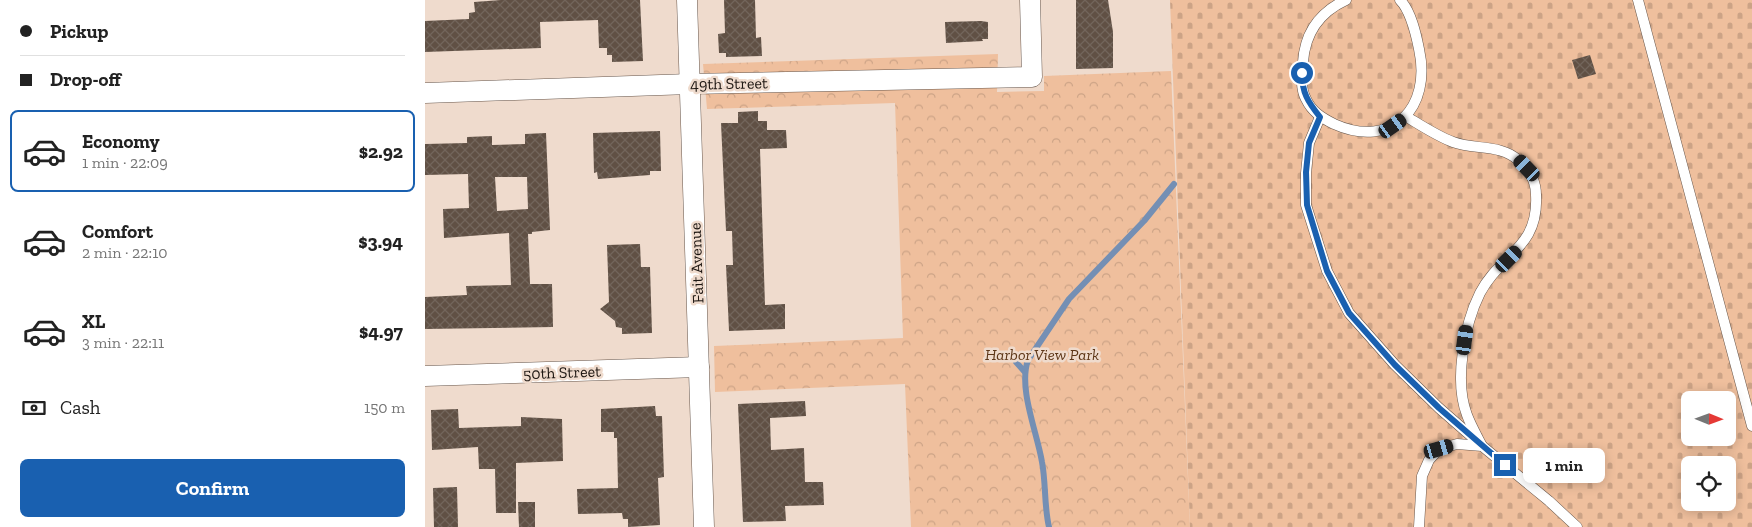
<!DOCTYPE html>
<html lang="en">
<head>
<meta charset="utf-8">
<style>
	:root { --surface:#fff; --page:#f6f6f6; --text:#222; --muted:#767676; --line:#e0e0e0; --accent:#1960b0 }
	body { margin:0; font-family:"Zilla Slab",serif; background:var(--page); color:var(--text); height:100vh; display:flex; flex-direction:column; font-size:19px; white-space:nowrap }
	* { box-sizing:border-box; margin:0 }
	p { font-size:16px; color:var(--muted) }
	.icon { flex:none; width:28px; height:28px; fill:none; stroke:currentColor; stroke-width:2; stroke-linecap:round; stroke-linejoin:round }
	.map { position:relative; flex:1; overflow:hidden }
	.details { display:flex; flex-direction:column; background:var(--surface); width:425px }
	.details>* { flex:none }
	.banner { display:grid; align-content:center; height:110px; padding:0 20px; background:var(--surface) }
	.needle { width:32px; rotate:91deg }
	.tools { position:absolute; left:1256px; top:391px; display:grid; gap:10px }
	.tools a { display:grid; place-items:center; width:55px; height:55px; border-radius:8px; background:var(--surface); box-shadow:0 2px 12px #0003; font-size:25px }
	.end { position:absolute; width:22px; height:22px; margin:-11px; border:6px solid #1960b0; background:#fff; box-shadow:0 0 0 2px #fff }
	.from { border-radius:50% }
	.bubble { position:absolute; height:35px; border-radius:8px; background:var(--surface); box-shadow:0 2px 12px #0003; font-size:16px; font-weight:700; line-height:35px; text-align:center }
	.car { position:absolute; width:15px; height:30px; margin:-15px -8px; border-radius:6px; box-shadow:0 0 4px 1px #0007; background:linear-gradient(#222 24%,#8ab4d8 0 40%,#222 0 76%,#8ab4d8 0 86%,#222 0) }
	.banner b { display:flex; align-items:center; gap:18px; height:48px; font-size:19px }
	.banner b+b { border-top:1px solid var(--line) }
	.banner i { width:12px; height:12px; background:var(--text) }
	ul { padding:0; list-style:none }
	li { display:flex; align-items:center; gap:15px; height:82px; margin:0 10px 8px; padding:0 10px; border:2px solid transparent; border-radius:8px }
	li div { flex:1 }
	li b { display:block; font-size:19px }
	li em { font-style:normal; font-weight:700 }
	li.selected { border-color:var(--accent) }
	li>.icon { width:45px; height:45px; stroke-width:1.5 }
	.pay { display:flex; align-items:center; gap:12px; height:55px; padding:0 20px; font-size:19px }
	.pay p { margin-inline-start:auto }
	.cta { display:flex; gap:10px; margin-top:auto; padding:10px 20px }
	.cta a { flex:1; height:58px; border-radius:8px; background:var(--accent); color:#fff; font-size:20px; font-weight:700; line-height:58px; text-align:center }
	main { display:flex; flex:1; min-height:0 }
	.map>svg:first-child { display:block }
	.forest { fill:url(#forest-crowns) }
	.cemetery { fill:url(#cemetery-stones); fill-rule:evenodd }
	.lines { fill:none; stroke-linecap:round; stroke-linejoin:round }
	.stream { stroke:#748fb4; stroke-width:6 }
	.building { fill:url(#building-cross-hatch); fill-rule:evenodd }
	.lane-casing { stroke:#68574c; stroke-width:11 }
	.street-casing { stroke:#68574c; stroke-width:21 }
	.lane { stroke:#fff; stroke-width:10 }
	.street { stroke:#fff; stroke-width:20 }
	.route { stroke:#1960b0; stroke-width:6 }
	.labels { text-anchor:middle; stroke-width:5; stroke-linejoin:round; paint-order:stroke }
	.street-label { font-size:16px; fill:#1e1712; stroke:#efdbcd }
	.park-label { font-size:16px; font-style:italic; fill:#5d3617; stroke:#efdbcd }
</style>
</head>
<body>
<main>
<section class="details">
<div class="banner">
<b><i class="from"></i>Pickup</b>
<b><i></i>Drop-off</b>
</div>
<ul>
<li class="selected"><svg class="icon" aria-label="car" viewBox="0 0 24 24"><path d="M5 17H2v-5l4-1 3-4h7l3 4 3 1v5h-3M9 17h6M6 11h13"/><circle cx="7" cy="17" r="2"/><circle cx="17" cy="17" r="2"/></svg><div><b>Economy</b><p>1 min · 22:09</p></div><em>$2.92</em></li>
<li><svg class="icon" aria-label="car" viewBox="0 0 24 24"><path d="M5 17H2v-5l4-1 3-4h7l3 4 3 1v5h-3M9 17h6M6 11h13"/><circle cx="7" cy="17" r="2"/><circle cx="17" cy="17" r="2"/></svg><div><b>Comfort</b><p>2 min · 22:10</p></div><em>$3.94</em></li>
<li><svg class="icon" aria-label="car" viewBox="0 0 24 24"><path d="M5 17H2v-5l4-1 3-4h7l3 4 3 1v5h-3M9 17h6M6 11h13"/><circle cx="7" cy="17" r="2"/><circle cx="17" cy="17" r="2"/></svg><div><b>XL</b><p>3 min · 22:11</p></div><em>$4.97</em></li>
</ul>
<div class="pay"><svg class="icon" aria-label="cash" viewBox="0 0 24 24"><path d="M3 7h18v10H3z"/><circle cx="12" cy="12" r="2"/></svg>Cash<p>150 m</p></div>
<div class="cta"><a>Confirm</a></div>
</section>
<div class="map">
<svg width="1327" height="527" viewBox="0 0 1327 527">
	<defs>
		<pattern id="forest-crowns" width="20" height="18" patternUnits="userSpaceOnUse" patternTransform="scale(1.25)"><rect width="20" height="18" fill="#efbf9d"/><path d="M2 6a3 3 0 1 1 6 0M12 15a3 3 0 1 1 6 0" fill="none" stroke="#cca386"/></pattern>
		<pattern id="cemetery-stones" width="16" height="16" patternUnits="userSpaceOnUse" patternTransform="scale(1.25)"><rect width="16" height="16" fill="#efbf9d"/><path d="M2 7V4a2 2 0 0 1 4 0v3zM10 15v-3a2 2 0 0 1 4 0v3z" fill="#cca386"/></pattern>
		<pattern id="building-cross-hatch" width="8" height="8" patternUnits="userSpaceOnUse" patternTransform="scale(1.25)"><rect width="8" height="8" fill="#605044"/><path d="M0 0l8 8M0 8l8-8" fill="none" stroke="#72655b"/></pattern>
	</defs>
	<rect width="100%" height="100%" fill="#efdbcd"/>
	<polygon class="forest" points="573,54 572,92 619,91 619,76 746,71 765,527 486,527 480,384 290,392 289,346 478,338 470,103 282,109 278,64"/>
	<path class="cemetery" d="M745,0H1327V527H765ZM1265,400H1302V438H1265ZM1265,465H1302V502H1265Z"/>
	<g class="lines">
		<g class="stream">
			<polyline points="591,362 599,371"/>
			<path d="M624,527C619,506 621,483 617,462C612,432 593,388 603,360L644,299L719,221L749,184"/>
		</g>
	</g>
	<g class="building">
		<polygon points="76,0 215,0 218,61 187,62 187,55 182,55 182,48 174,48 173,20 115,22 116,48 0,52 0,21 44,19 44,13 50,12 49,2"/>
		<polygon points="299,0 330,0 331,38 336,37 337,56 301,57 301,53 294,53 293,34 300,33"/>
		<polygon points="651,0 683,0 688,32 688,68 651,69"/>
		<polygon points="556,21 563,22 563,39 557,39 558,41 521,43 520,22"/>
		<polygon points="1165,55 1171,74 1153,79 1147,60"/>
		<polygon points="333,111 333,121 342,121 342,130 361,130 362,148 335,149 340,305 360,304 360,329 304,331 301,265 308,265 307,231 301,231 296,123 313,123 313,112"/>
		<polygon points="235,131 236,171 225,171 225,175 173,179 172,172 169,173 168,133"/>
		<path d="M121,133L125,230L107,232V234H103L105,284H127L128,327L0,329V297L42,295L41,286L86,285L84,233L19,238L18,209L44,208L43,174L0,175V144L42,143V137L67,136V145L100,144V134ZM70,177H102L103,209L72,211Z"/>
		<polygon points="215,244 216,267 225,267 227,333 197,334 197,328 191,327 190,321 175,309 184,302 182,245"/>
		<polygon points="380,401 381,416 345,418 346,450 379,448 380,482 398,482 399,505 360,506 361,521 318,522 313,404"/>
		<polygon points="230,406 231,416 237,416 239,477 233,478 235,525 203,527 203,519 198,519 197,513 153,514 152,489 193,488 192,438 189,438 189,432 176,432 176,409"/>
		<polygon points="33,409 34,428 96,426 96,417 137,419 138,461 91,463 91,513 71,513 70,469 54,469 53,447 7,450 6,410"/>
		<polygon points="32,487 33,527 9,527 8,488"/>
		<polygon points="93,502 110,502 110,527 94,527"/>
	</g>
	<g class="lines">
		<defs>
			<g id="lane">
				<path d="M921,0C895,12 880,33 878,62C877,74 875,88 881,99C887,112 897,118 909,124C967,150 1007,108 994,49C991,34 986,11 975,0"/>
				<polyline points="1213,0 1327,426"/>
				<polyline points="895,117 884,143 881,173 881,205 902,271 924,313 970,365 1014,408 1053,442"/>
				<path d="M982,117C997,126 1012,136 1028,142C1049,150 1076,144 1093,160C1104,169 1111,181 1111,195C1114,249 1075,254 1055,293C1039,325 1029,382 1042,415C1046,426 1052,436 1057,446"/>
				<polyline points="994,527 997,476 1004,460 1014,449 1032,444 1057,446 1124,501 1152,527"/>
			</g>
			<g id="street">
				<polyline points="262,0 279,527"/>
				<polyline points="0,93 265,84 607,77 605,0"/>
				<polyline points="0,376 274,367"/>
			</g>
		</defs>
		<use href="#lane" class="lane-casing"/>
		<use href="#street" class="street-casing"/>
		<use href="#lane" class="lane"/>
		<use href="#street" class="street"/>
	</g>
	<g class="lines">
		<path class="route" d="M877,73C877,93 883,102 895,117L884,143L881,172L882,205L902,271L924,313L970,365L1014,408L1080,465"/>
	</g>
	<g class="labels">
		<g class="street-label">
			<text transform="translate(304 83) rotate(-1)" y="6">49th Street</text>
			<text transform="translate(271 263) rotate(-92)" y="6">Fait Avenue</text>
			<text transform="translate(137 372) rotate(-2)" y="6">50th Street</text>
		</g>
		<g class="park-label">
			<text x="617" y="360">Harbor View Park</text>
		</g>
	</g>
</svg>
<div class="tools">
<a><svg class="needle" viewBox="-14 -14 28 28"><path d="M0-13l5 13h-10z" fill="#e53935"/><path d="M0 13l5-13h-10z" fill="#767676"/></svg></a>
<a><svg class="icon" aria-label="locate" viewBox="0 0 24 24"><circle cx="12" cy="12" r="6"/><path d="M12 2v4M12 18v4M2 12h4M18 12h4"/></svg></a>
</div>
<i class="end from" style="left:877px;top:73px"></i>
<i class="end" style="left:1080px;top:465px"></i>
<div class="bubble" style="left:1098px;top:448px;width:82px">1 min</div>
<i class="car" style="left:968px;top:126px;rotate:55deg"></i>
<i class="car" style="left:1102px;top:168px;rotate:316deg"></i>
<i class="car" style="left:1084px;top:259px;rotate:45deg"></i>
<i class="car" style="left:1040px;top:340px;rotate:8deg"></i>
<i class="car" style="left:1014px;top:449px;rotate:74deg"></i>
</div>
</main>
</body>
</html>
